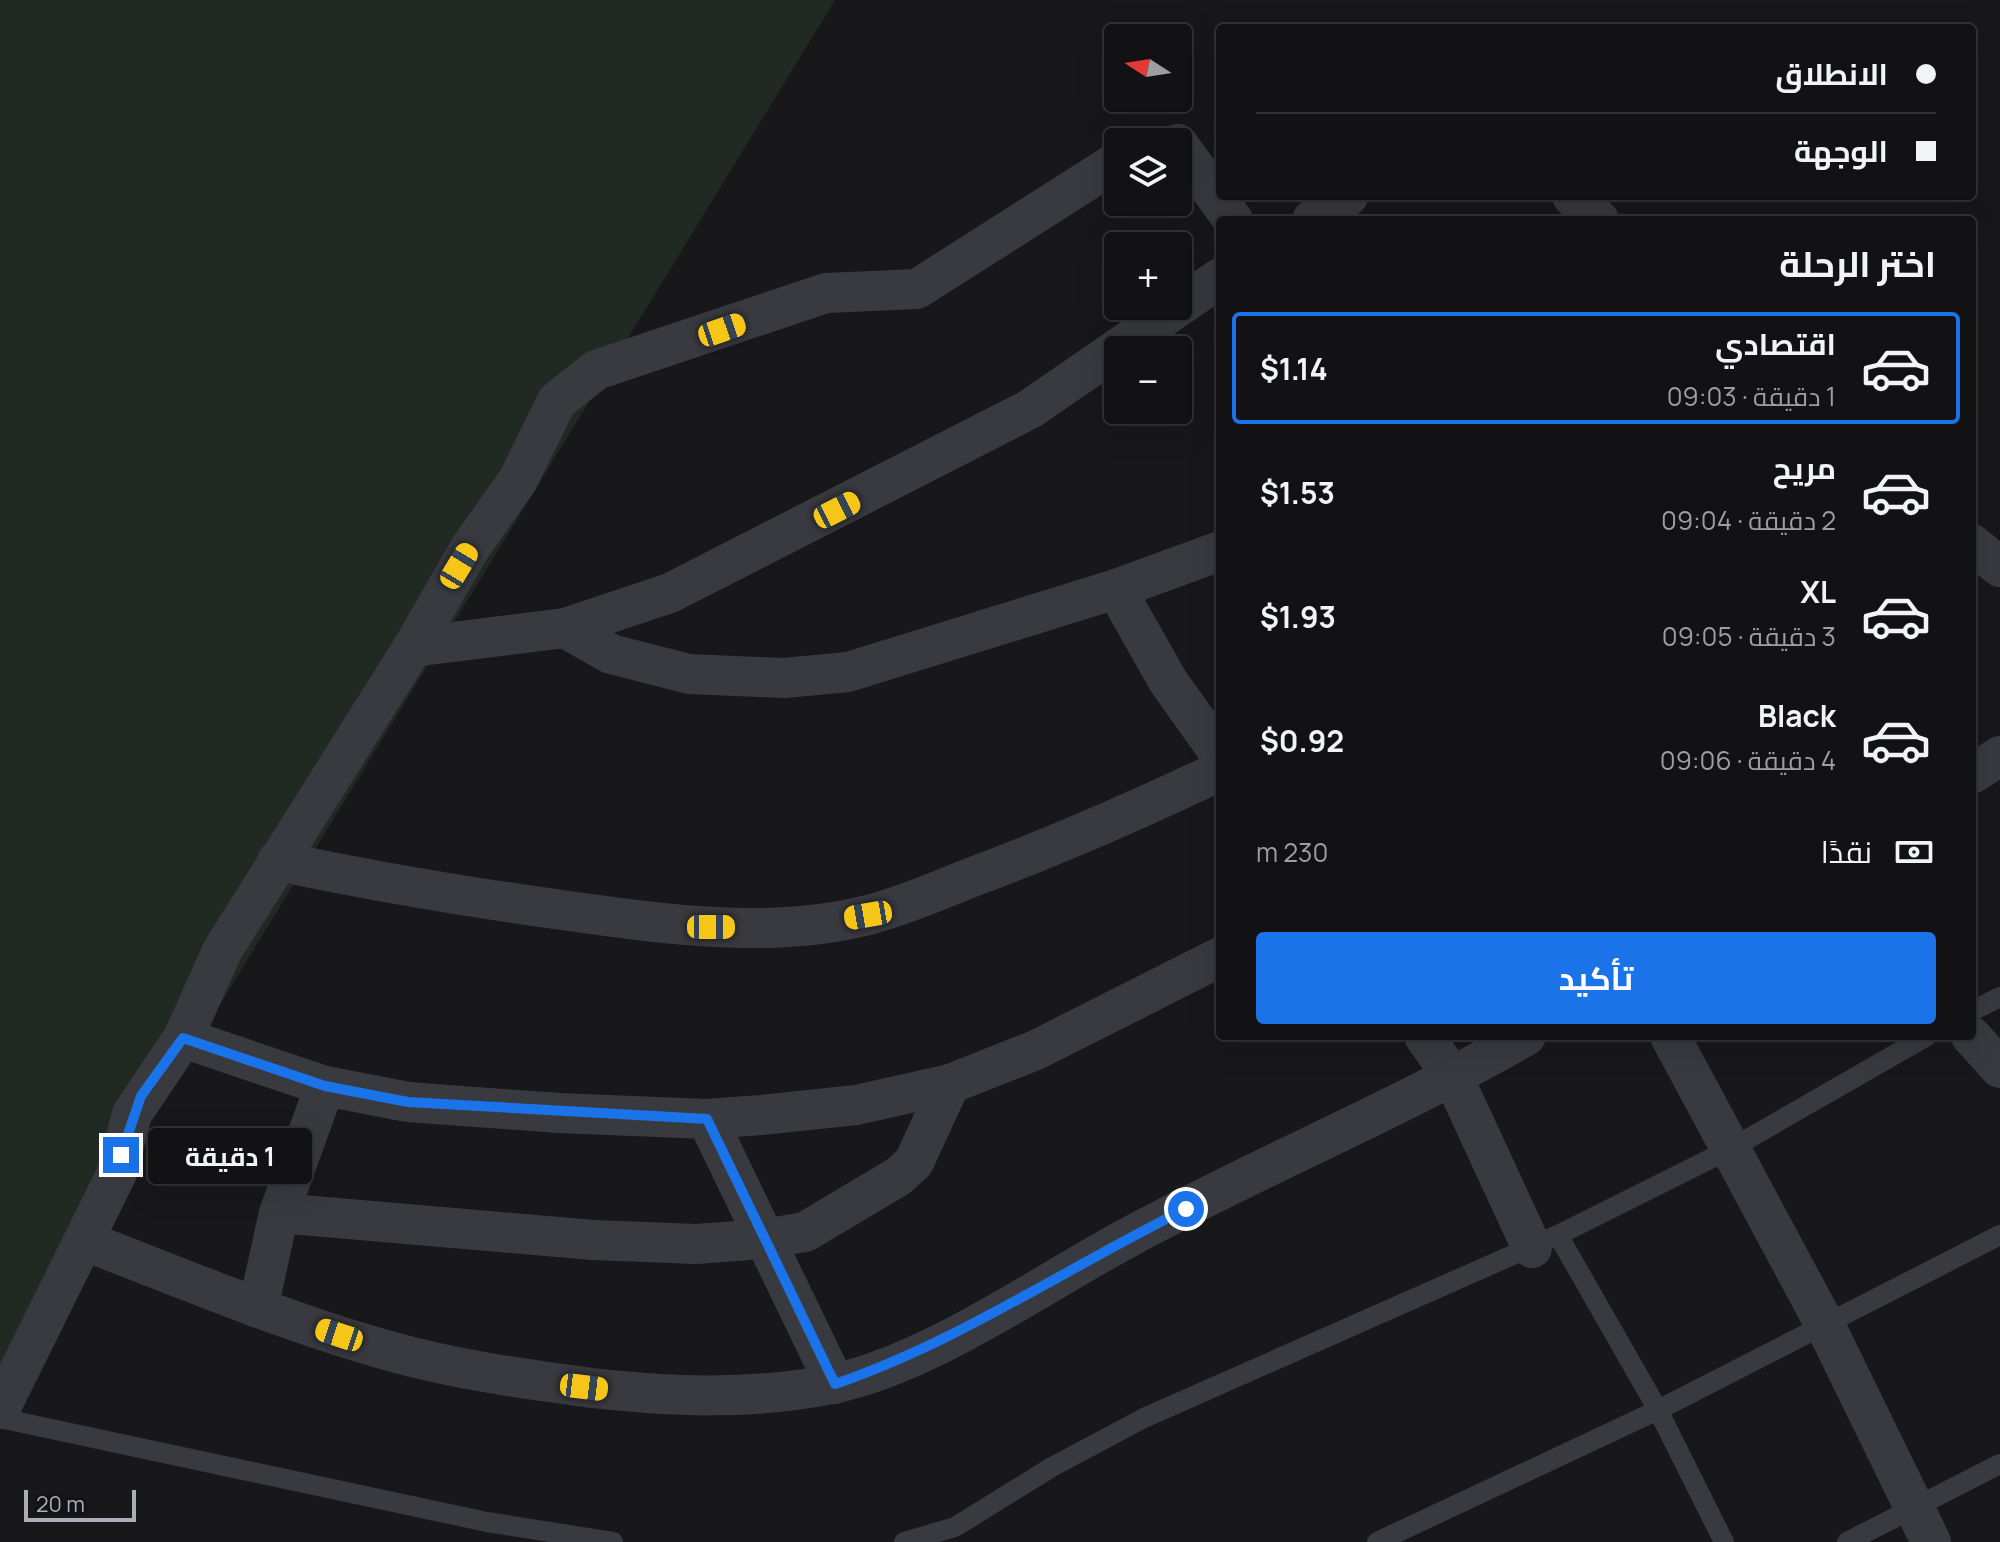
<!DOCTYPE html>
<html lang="ar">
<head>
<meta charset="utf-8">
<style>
	:root { --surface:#121214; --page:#1f2022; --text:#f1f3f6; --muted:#9c9ea0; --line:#313234; --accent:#1a73e8 }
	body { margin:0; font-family:Manrope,Cairo,sans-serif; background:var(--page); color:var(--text); direction:rtl; height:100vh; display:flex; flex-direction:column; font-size:30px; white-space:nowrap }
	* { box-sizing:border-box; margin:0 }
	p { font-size:26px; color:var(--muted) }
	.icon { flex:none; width:44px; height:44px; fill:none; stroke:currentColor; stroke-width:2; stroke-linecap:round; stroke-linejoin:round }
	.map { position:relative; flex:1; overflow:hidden; direction:ltr }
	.panel { position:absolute; left:1216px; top:216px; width:760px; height:824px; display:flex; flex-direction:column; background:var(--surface); border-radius:8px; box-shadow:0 8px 32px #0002,0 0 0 2px var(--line); direction:rtl }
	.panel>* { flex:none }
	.hud { position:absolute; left:1216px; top:24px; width:760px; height:176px; border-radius:8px; box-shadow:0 8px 32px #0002,0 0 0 2px var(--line); direction:rtl; display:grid; align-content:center; height:176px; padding:0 40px; background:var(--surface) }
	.needle { width:52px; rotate:282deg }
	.controls { position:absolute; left:1104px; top:24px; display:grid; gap:16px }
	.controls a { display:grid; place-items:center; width:88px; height:88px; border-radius:8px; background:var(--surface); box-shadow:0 8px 32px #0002,0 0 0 2px var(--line); font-size:40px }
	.scale { position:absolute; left:24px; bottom:20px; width:112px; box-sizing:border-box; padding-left:8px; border:4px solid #aaaebb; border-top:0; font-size:22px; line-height:28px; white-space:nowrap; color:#aaaebb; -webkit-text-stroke:6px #131316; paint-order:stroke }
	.end { position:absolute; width:36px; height:36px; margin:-18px; border:10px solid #1a73e8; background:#fff; box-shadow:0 0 0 4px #fff }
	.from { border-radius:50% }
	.bubble { position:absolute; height:56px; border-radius:8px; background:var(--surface); box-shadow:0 8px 32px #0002,0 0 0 2px var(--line); font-size:26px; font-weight:700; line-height:56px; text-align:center; direction:rtl }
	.car { position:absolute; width:24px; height:48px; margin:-24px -12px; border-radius:10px; box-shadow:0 0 6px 2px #0007; background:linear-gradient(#f5c518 24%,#345 0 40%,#f5c518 0 76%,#345 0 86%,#f5c518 0) }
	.hud b { display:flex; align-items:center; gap:28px; height:76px; font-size:30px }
	.hud b+b { border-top:2px solid var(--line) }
	.hud i { width:20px; height:20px; background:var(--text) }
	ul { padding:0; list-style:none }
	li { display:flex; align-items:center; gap:24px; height:112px; margin:0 16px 12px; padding:0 24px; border:4px solid transparent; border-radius:8px }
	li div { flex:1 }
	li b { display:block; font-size:30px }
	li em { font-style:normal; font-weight:700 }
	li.on { border-color:var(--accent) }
	li>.icon { width:72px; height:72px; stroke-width:1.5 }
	h2 { padding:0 40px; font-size:36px; line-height:96px }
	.pay { display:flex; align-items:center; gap:20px; height:88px; padding:0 40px; font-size:30px }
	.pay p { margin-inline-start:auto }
	.cta { display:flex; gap:16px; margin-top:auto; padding:16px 40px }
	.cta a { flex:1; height:92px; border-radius:8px; background:var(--accent); color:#fff; font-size:32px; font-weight:700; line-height:92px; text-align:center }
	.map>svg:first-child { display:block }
	.green { fill:#202922 }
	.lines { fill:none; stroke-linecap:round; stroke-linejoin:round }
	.lane { stroke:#393a40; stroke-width:20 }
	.street { stroke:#393a40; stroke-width:40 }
	.route { stroke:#1a73e8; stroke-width:10 }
</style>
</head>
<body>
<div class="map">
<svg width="2000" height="1542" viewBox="0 0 2000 1542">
	<rect width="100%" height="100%" fill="#18181b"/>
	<polygon class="green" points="0,0 835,0 0,1364"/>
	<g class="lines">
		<g class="lane">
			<polyline points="1972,1011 2000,997"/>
			<polyline points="1558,1235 1658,1410 1724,1542"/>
			<polyline points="0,1418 487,1522 613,1542"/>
			<polyline points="904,1542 955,1527 1052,1467 1144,1418 1558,1235 1732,1148 1927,1036"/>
			<polyline points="1377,1542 1658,1410 2000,1235"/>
			<polyline points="1847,1542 2000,1464"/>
		</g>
		<g class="street">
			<polyline points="1178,144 1233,220"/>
			<polyline points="1572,196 1599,220"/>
			<polyline points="1312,220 1348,196"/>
			<polyline points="1972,544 2000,567"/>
			<polyline points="1116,589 1168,681 1220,754"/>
			<polyline points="565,628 611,654 689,674 784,678 848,672 1116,589 1220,551"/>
			<polyline points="413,647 565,628 670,593 1030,409 1220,278"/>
			<polyline points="1972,774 2000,756"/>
			<path d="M277,861C372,881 466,897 562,910C662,924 769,940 868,915C903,906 937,891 970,878C1056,846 1138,810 1220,771"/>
			<polyline points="1424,1036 1453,1077 1532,1248"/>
			<polyline points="1670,1036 1825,1325 1931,1542"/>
			<polyline points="1971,1036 2000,1068"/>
			<polyline points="183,1038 325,1086 408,1102 559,1113 707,1119 761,1115 856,1105 950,1084 1036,1050 1220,957"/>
			<polyline points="707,1119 835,1384"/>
			<polyline points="279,1213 593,1240 696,1244 763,1239 805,1232 899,1176 914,1162 950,1084"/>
			<path d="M85,1241C187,1280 288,1323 393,1352C458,1370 525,1379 592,1388C671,1397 753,1400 832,1384C928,1365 1043,1283 1131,1236C1261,1166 1398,1109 1526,1036"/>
			<polyline points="258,1308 279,1213 325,1086"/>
			<polyline points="0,1409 117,1173 132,1114 183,1038 222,951 413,647 470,548 518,480 557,401 596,370 826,293 917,289 1118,161"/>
		</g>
	</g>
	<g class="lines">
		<path class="route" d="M121,1155L141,1096L183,1038L325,1086L408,1102L707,1119L835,1384C960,1341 1068,1267 1186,1209"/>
	</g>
</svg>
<div class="controls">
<a><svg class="needle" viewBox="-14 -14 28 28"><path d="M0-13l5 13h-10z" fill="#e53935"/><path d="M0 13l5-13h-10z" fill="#9c9ea0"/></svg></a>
<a><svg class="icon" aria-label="layers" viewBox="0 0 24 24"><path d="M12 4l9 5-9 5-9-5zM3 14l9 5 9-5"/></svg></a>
<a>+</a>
<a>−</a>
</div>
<div class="scale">20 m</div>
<i class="end from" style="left:1186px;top:1209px"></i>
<i class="end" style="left:121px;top:1155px"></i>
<div class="bubble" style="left:148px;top:1128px;width:164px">1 دقيقة</div>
<i class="car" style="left:722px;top:330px;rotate:71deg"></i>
<i class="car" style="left:837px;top:510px;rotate:63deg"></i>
<i class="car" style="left:459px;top:566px;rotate:31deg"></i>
<i class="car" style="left:868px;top:915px;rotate:260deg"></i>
<i class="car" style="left:711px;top:927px;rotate:90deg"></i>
<i class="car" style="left:339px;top:1335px;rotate:288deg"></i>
<i class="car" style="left:584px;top:1387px;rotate:97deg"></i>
<div class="hud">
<b><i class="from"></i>الانطلاق</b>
<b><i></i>الوجهة</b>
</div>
<section class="panel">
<h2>اختر الرحلة</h2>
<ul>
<li class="on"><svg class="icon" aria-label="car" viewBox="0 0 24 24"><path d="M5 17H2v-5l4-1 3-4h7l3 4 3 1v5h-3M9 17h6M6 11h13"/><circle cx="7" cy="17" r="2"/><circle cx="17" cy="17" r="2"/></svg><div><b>اقتصادي</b><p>1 دقيقة · 09:03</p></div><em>$1.14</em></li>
<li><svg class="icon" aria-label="car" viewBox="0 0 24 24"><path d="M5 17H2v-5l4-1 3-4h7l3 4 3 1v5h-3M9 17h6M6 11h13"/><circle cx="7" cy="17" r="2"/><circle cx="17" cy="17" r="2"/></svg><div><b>مريح</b><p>2 دقيقة · 09:04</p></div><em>$1.53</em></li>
<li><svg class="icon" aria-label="car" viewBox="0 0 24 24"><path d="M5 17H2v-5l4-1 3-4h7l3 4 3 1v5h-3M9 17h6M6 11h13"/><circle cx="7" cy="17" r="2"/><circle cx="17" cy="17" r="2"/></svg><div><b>XL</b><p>3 دقيقة · 09:05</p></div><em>$1.93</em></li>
<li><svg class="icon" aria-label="car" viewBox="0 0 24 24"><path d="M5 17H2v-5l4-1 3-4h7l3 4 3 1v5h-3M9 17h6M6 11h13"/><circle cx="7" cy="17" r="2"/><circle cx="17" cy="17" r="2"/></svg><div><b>Black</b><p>4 دقيقة · 09:06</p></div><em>$0.92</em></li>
</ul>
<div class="pay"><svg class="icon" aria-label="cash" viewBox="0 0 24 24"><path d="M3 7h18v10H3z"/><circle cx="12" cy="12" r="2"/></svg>نقدًا<p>230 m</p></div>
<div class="cta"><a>تأكيد</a></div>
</section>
</div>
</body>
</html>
